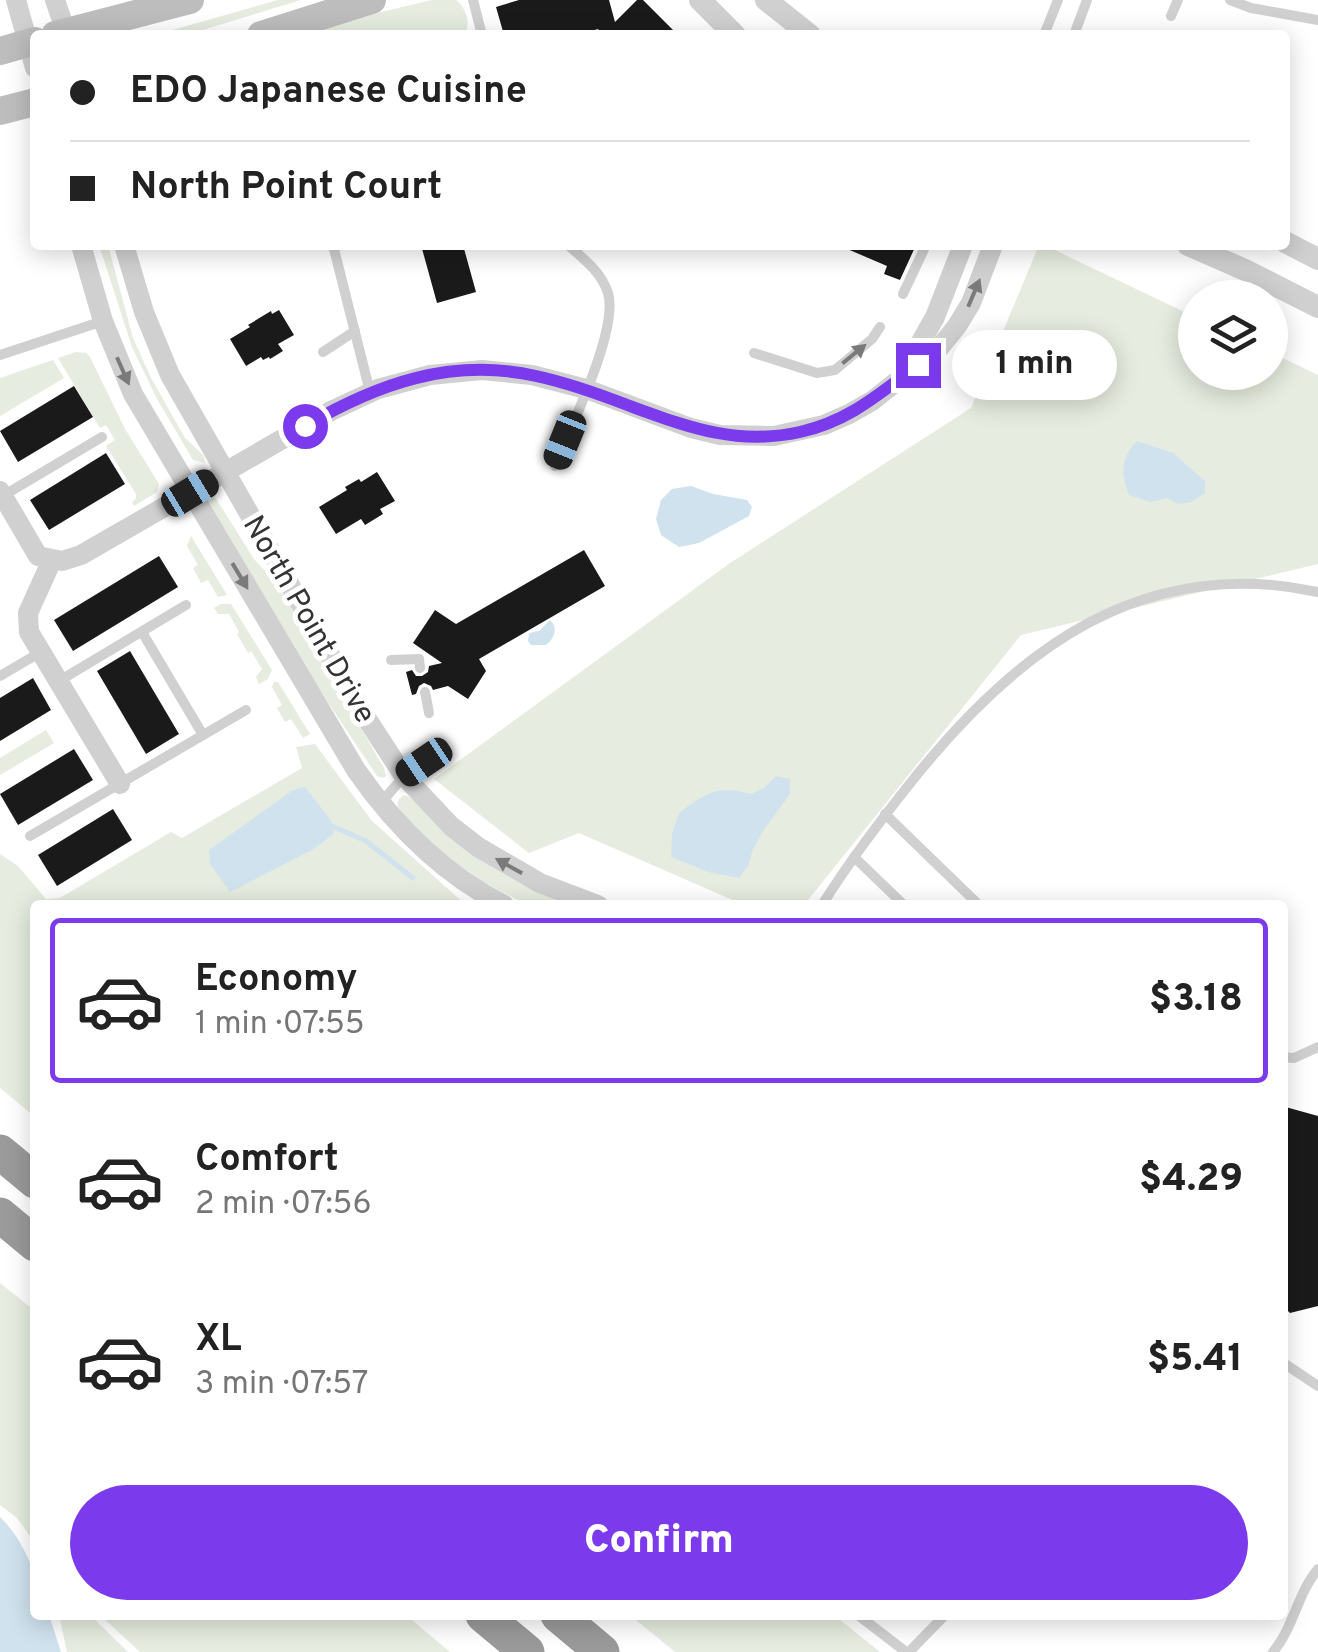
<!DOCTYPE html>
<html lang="en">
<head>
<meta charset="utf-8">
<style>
	:root { --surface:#fff; --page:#f6f6f6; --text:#222; --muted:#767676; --line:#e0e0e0; --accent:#7c3aed }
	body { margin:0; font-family:Overpass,sans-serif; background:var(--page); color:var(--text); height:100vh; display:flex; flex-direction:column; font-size:38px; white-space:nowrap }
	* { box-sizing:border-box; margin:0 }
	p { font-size:32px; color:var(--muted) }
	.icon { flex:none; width:55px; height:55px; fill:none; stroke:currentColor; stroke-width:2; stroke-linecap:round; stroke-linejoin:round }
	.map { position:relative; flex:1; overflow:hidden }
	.details { position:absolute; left:30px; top:900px; width:1258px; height:720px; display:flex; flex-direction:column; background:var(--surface); border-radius:10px; box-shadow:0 5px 25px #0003 }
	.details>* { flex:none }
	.guide { position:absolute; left:30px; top:30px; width:1260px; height:220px; border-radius:10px; box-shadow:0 5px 25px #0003; display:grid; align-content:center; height:220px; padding:0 40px; background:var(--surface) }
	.controls { position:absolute; left:1178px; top:280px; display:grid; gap:20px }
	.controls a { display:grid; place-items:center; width:110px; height:110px; border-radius:50%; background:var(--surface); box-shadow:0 5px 25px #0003; font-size:50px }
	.end { position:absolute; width:45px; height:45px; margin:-22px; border:12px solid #7c3aed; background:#fff; box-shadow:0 0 0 5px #fff }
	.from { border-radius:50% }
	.bubble { position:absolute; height:70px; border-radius:35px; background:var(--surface); box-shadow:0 5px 25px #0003; font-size:32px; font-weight:800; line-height:70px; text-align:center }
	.car { position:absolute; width:30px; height:60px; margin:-30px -15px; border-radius:12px; box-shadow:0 0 8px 2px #0007; background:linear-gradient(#222 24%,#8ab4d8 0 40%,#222 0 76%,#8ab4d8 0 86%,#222 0) }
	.guide b { display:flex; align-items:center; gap:35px; height:95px; font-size:38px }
	.guide b+b { border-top:2px solid var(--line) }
	.guide i { width:25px; height:25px; background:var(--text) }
	ul { padding:18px 0 0; list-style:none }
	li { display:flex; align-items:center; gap:30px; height:165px; margin:0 20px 15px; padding:0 20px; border:5px solid transparent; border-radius:10px }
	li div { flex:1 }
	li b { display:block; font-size:38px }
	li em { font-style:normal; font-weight:800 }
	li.active { border-color:var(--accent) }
	li>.icon { width:90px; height:90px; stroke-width:1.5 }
	.cta { display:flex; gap:20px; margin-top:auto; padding:20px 40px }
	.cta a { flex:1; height:115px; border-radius:60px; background:var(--accent); color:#fff; font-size:40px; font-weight:800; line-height:115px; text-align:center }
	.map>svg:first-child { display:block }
	.green { fill:#e6ecdf }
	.water { fill:#cfe2ee }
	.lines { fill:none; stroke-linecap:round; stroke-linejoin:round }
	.stream { stroke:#cfe2ee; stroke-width:5 }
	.building { fill:#1a1a1a }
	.service { stroke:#d0d0d0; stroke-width:10 }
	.minor { stroke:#d0d0d0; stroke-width:20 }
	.tertiary { stroke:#d0d0d0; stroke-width:22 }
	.secondary { stroke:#bdbdbd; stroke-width:28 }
	.motorway { stroke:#9a9a9a; stroke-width:35 }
	.oneway { fill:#7a7a7a }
	.route { stroke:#7c3aed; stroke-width:12 }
	.labels { text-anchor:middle; stroke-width:10; stroke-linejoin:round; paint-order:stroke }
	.street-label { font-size:30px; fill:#333; stroke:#fff }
</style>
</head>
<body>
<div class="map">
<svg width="1318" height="1652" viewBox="0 0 1318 1652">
	<rect width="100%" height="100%" fill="#fff"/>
	<g class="green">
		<polygon points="278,0 301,0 186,35 155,35"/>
		<path d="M432,0H456C466,8 471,22 465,34L415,35L413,32L402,35H301L305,30Z"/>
		<polygon points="99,245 108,245 133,338 151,378 185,438 204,456 205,463 193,460 157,399 132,347"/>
		<polygon points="1039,245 1044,245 1195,317 1195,372 1270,372 1270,352 1318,375 1318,564 1021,635 804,905 744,905 579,833 529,853 434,779 730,563 971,408"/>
		<polygon points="76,352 86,353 90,357 125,429 159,484 157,492 134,506 132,502 136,499 136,494 106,446 115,440 106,425 100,428 58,358"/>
		<polygon points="53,360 64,378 0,416 0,378"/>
		<polygon points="211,495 215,497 254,559 278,585 384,768 386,776 383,778 377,776 315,683 207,499"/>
		<polygon points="191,536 227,595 218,597 208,580 201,583 193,568 198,565 187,546"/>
		<polygon points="221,604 231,604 272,670 268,679 259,684 256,677 262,669 251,651 248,653 237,634 239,632 229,614 218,614 214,608"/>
		<polygon points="274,682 278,682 310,734 303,738 291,719 285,722 277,708 282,705 272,687"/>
		<polygon points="46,730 54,743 0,775 0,758"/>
		<polygon points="315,744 372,821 466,905 35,905 35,1117 0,1088 0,854 18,866 46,899 60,898 171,832 182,838 302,768 296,747"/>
		<path d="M404,795L411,798C463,851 502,879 572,905H527L482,881L438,850L405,817L397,805L399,799Z"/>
		<polygon points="0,1283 35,1311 35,1543 17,1518 0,1505"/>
		<polygon points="59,1615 90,1615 128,1652 67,1652"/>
		<polygon points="100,1615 406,1615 450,1652 140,1652"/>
		<polygon points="630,1615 834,1615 880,1652 675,1652"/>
	</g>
	<g class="water">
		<path d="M1137,441L1173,453L1205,481V493L1191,502L1178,504L1167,498L1151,502L1129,495C1121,473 1120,459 1137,441Z"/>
		<polygon points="691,486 713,494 747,500 752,507 749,516 699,543 679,547 661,535 656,519 661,500 672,489"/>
		<path d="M550,620C559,628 554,639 546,645H531L528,641L529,633L539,631Z"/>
		<path d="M776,776L790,779V794L763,831L753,849L748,866L739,878L708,872L671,857L672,834L679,813C705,794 718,784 751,794L764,788Z"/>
		<polygon points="305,787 330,819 334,834 312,850 230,892 210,864 209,850 293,790"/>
		<path d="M0,1517C15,1531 28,1554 34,1574C37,1586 35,1602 35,1615H49L61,1652H0Z"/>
	</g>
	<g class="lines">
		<polyline class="stream" points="332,826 366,841 413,878"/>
	</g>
	<g class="building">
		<polygon points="519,0 609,0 615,22 637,0 643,0 678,35 602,35 598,29 578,35 504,35 496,7"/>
		<polygon points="421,245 463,245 476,292 437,303"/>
		<polygon points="838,245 916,245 900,280 884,274 887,266"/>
		<polygon points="279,310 294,335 278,344 283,351 270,359 269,357 263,360 261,357 246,366 230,339 250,327 248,325 271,311 272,314"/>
		<polygon points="74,386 93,417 18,462 0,431"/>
		<polygon points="106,453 125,484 49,530 30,500"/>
		<polygon points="377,472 395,501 380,509 383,514 365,525 361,519 336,534 319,507 347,490 345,487 359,479 361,482"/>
		<polygon points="584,550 605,586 479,659 486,671 468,699 448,686 433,690 431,686 424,683 419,686 416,694 412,695 406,672 412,670 416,676 422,676 428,672 429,666 442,663 413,643 435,610 456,624"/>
		<polygon points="159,556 178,587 73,651 54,620"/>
		<polygon points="130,651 179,734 146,754 97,671"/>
		<polygon points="33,678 51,710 0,741 0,698"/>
		<polygon points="74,749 93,780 18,825 0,794"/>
		<polygon points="113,809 132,840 57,886 38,855"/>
		<polygon points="1282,1106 1318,1116 1318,1306 1290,1313 1282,1305"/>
	</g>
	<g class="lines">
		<g class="service">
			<polyline points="473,0 482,35"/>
			<polyline points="1230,0 1251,8 1318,20"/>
			<polyline points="1171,16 1178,0"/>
			<polyline points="1044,35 1058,0"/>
			<polyline points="1074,35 1087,0"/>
			<polyline points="333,245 370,392"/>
			<polyline points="903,294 926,245"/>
			<polyline points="323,352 355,331"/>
			<polyline points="754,353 817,373 835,370 872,339 880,327"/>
			<polyline points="0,355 103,321"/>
			<path d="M555,466C570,428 619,330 608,293C601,272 585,260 568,245"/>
			<polyline points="1,497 102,437"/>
			<polyline points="142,632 203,735"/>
			<polyline points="391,660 419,659 420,668"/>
			<polyline points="0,676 41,652"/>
			<polyline points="59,681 186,605"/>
			<polyline points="425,692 429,713"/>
			<polyline points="380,804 404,776 445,748"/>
			<polyline points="885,814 979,905"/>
			<polyline points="30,836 246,710"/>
			<polyline points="854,857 904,905"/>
			<path d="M822,905C849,862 880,821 912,781C1016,650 1142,554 1318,592"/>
			<polyline points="1282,1057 1294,1058 1318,1047"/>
			<polyline points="1282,1362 1318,1386"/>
			<polyline points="858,1615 906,1652"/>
			<polyline points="909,1652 945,1615"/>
			<path d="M1273,1652C1294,1627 1297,1594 1318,1569"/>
		</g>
		<g class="minor">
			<polyline points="16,0 35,68"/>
			<polyline points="55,0 67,35"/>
			<path d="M81,245L103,321L133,394L356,770C395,826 443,874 504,905"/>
			<polyline points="124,245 144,312 170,375 363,713 404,776 451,826 478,847 540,883 598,905"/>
			<polyline points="908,365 935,317 963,245"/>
			<polyline points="0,491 38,556 62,561 81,555 331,411 378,389 430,375 482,370 532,375 586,389 691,428 720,435 774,436 824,425 849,414 872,401 940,347 957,326 971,303 993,245"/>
			<polyline points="52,560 28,613 29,632 120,784"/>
		</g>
		<g class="tertiary">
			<polyline points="700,0 735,35"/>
			<polyline points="766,0 810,35"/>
			<polyline points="1285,242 1318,259"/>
			<polyline points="1188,245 1245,270 1318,307"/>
		</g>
		<g class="secondary">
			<polyline points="55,35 190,0"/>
			<polyline points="261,35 372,0"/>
			<polyline points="0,51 35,41"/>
			<polyline points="0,111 35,102"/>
		</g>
		<g class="motorway">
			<polyline points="0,1152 35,1181"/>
			<polyline points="0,1215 35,1244"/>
			<polyline points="483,1615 527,1652"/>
			<polyline points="558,1615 602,1652"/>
		</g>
	</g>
	<defs><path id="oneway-solid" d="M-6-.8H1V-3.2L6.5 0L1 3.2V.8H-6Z" transform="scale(2.5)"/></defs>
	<g class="oneway">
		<use href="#oneway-solid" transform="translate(974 293) rotate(-67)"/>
		<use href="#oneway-solid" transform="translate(854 354) rotate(-39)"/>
		<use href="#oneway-solid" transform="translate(123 371) rotate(66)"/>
		<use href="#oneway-solid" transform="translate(240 576) rotate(59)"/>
		<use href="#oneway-solid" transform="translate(509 866) rotate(-151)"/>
	</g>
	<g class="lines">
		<path class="route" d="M305,426C377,384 451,357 536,376C569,383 599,394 630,406C688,427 737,446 800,432C849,421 879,394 918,365"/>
	</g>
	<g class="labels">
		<g class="street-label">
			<text transform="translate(310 619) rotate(60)" y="10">North Point Drive</text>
		</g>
	</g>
</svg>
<div class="controls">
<a><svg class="icon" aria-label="layers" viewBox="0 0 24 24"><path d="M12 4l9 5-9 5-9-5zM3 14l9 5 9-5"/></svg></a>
</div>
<i class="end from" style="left:305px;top:426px"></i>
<i class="end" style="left:918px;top:365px"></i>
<div class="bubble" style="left:952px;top:330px;width:165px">1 min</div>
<i class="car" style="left:565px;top:440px;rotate:202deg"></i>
<i class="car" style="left:190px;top:493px;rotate:59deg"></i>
<i class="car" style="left:424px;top:762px;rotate:236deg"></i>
<div class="guide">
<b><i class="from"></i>EDO Japanese Cuisine</b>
<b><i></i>North Point Court</b>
</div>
<section class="details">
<ul>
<li class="active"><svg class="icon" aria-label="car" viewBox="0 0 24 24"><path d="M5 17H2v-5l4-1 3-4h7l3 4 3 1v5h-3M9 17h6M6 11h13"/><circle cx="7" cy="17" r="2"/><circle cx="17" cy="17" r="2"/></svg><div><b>Economy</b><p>1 min · 07:55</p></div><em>$3.18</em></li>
<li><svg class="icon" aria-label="car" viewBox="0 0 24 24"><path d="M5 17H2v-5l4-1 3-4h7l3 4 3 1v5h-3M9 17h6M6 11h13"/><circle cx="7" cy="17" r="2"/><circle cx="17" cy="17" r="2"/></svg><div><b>Comfort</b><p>2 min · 07:56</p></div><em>$4.29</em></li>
<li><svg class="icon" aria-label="car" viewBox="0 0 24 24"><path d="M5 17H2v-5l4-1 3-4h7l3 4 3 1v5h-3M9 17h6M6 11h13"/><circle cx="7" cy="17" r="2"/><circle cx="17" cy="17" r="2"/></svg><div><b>XL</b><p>3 min · 07:57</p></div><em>$5.41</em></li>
</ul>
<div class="cta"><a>Confirm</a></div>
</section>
</div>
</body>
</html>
